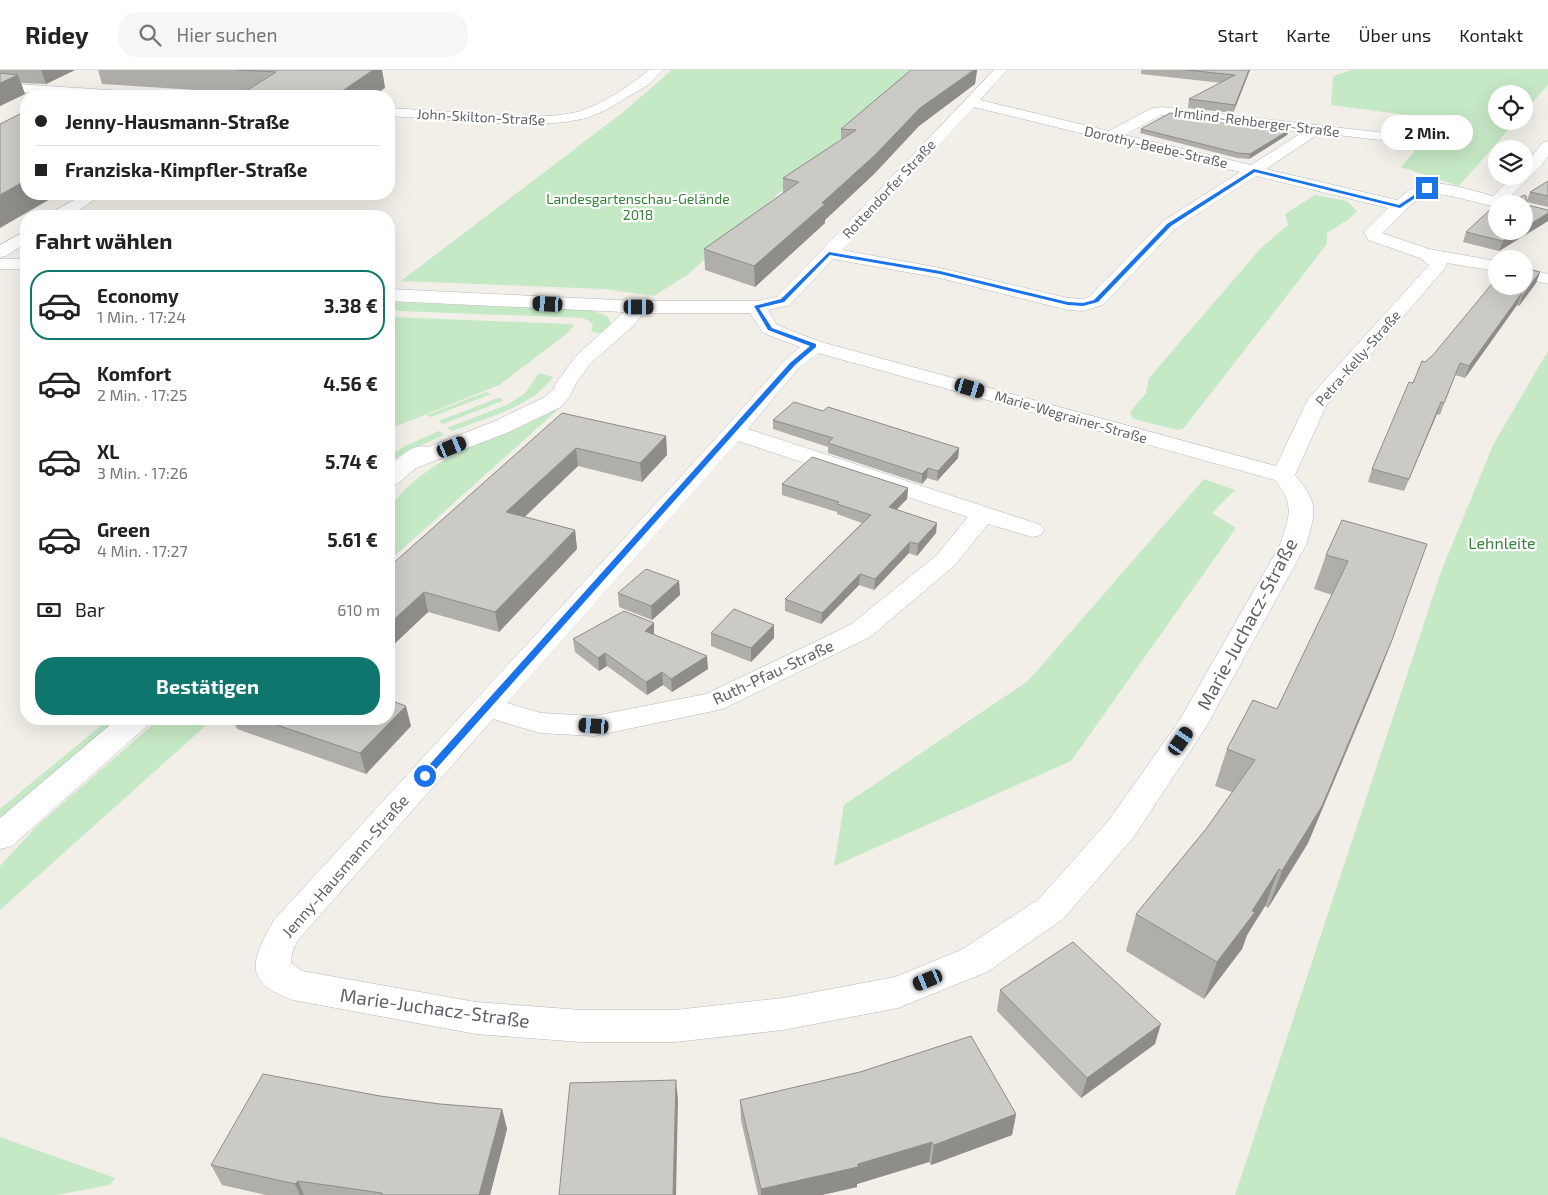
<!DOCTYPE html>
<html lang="de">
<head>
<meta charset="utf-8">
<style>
	:root { --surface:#fff; --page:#f6f6f6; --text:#222; --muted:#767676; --line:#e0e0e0; --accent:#0f766e }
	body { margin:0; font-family:"Exo 2",sans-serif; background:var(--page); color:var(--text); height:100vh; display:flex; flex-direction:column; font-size:19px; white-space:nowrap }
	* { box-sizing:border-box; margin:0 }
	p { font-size:16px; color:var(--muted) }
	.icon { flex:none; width:28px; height:28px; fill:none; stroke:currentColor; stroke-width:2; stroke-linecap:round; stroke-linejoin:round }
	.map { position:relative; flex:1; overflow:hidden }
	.sheet { position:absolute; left:20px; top:140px; width:375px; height:515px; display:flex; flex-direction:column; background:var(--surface); border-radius:20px; box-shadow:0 5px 20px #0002 }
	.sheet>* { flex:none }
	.top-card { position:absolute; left:20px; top:20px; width:375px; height:110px; border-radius:20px; box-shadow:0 5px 20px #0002; display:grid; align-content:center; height:110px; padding:0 15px; background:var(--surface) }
	.controls { position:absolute; left:1488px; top:15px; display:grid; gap:10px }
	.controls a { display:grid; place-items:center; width:45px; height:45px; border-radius:50%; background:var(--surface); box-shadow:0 5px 20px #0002; font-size:25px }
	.end { position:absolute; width:22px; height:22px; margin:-11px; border:6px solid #1a73e8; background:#fff; box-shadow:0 0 0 2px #fff }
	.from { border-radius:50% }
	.bubble { position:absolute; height:35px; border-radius:18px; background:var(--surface); box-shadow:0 5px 20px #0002; font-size:16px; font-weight:700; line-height:35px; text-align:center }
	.car { position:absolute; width:15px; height:30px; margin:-15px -8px; border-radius:6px; box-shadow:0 0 4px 1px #0007; background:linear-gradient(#222 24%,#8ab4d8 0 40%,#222 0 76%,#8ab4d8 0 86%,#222 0) }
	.top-card b { display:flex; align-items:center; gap:18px; height:48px; font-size:19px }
	.top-card b+b { border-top:1px solid var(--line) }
	.top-card i { width:12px; height:12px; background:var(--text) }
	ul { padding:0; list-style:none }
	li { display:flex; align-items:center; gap:15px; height:70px; margin:0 10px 8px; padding:0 5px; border:2px solid transparent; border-radius:20px }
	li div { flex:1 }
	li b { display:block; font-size:19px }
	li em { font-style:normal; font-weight:700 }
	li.current { border-color:var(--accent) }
	li>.icon { width:45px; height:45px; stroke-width:1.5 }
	h2 { padding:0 15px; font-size:22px; line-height:60px }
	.pay { display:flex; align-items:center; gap:12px; height:55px; padding:0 15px; font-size:19px }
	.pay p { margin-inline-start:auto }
	.button { display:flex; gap:10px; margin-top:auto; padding:10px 15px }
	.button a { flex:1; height:58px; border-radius:20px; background:var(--accent); color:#fff; font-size:20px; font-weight:700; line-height:58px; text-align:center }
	header { display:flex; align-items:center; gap:30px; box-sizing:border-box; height:70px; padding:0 25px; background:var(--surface); border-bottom:1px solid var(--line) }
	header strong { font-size:24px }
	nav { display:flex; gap:28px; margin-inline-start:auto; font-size:18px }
	.search { width:350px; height:45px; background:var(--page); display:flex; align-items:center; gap:12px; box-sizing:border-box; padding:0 18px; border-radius:20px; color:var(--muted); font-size:19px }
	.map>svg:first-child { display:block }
	.green { fill:#c5e8c5 }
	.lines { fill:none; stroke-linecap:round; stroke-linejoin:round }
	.minor-casing { stroke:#b5b8bc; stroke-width:1 }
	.minor { fill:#fff; fill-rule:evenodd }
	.wall { fill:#afaea9 }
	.shaded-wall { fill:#8f8d8a }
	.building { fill:#cccac5; stroke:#8f8d8a }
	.route { fill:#1a73e8 }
	.labels { text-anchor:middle; stroke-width:4.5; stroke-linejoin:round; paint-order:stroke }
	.far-street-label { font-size:14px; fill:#5f6368; stroke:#fff }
	.far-park-label { font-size:14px; fill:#348238; stroke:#fff }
	.park-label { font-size:16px; fill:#348238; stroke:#fff }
	.street-label { font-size:16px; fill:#5f6368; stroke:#fff }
	.near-street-label { font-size:19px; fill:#5f6368; stroke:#fff }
</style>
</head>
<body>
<header>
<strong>Ridey</strong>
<div class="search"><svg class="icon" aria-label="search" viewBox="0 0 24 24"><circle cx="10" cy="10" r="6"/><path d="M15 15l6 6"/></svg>Hier suchen</div>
<nav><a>Start</a><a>Karte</a><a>Über uns</a><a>Kontakt</a></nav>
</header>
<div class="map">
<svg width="1548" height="1125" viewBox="0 0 1548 1125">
	<rect width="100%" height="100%" fill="#f1efe8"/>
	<g class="green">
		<polygon points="672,0 918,0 687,205 654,226 605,219 401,211 622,43"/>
		<polygon points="1352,0 1548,0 1548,15 1524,42 1524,24 1496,24 1496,51 1516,51 1459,116 1401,97 1434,59 1415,46 1331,35 1333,6"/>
		<polygon points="1315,125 1347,131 1357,141 1349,149 1327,163 1327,174 1183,359 1178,360 1133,349 1130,342 1146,323 1149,308 1261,178 1288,155 1285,144"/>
		<polygon points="389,232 591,240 607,246 611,253 609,258 602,264 591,261 593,255 589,251 583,248 401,241 389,239"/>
		<polygon points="389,247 570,254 574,255 569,262 499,315 389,359"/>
		<polygon points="1548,281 1548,1125 1235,1125 1441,502 1493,375"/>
		<path d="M539,303L553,307C532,337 485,348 452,361L447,358L509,334L526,322Z"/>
		<polygon points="486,322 491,324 431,347 427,345"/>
		<polygon points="498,328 502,328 502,331 443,354 439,351"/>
		<path d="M563,335L389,491V439C422,392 478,373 529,352C541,347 552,339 563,335Z"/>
		<polygon points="439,361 444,365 406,382 389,393 389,386 405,376"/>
		<polygon points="1204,409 1235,420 1212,443 1236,458 1071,691 834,796 844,735 1028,611"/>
		<polygon points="109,649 122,649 0,751 0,739"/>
		<polygon points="159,649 213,649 0,840 0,796 38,755"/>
		<polygon points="0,1067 115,1108 110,1115 56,1125 0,1125"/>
	</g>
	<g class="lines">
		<defs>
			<g id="minor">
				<path d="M649,0H663L648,15L606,40L587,48L566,52L528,55L389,46V38C421,40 453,42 485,44C515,46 547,49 577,42C600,36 631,15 649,0Z"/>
				<path d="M994,0H1007L980,30L1109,61L1150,39L1161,37L1385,63L1387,66L1385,69L1380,70L1320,63L1266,99L1397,130C1403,125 1409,120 1416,117C1435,107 1473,121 1493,126L1513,106H1524V97L1543,72L1548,71V86L1541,96L1503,134H1496V137L1451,126L1429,123L1413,133L1382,163L1429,179L1496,191V201L1447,193L1445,198L1326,336L1295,405C1319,434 1316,440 1306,475L1206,657L1133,768L1063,849L987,902L898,938L783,960L675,972H581L476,964L293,930C241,912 252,889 274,850L726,357L785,290L800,277L763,263L750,243H644L634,255L590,294L576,313L570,326L561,337L509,362L416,398L397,414L389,416V397C401,387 411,373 428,377L493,352L545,327L553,320L556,313L576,286L624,242L389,231V219L639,231H756L777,227ZM974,37L1240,102L1163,151L1089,227L1082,229L1068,228L940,198L842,180ZM1161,45L1303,62L1251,95L1124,65ZM1256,106L1388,138L1364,162L1368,170L1420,188L1429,195L1308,329L1276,396L821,272L777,255L768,240L790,235L833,189L940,208L1068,240L1083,241L1103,235L1175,159ZM818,283L1275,410C1295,436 1290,445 1280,475L1179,651L1109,750L1039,829L961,880L895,907L783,928L675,940H581L476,932L302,901L291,893L292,883L298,870L493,649L540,663L594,666L723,639L870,567L955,495L988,454L1032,467L1041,465L1044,460L1041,455L748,359L799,298ZM738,371L968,447L937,485L850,555L706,624L594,646L541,643L507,633Z"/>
				<polygon points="0,13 140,22 147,26 82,26 0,21"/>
				<polygon points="84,124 103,124 70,146 51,146 53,142"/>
				<polygon points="26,161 26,173 6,186 0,187 0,175"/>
				<rect x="0" y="189" width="26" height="10"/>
				<polygon points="1524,198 1548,204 1548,214 1524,208"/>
				<polygon points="117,649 151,649 147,656 12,776 0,779 0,748"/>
			</g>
		</defs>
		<use href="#minor" class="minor-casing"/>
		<use href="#minor" class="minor"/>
	</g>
	<g class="wall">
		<polygon points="0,0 75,0 46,14 21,13 25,24 0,36"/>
		<polygon points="98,0 382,0 385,18 242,23 102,14"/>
		<polygon points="977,0 975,14 919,56 874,104 825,150 825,153 755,217 705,200 704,179 783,123 783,108 841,70 841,59"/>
		<polygon points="1141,0 1250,0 1233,43 1188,38 1189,29 1222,13 1141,4"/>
		<polygon points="1141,59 1289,60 1287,65 1249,89 1237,88 1140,63"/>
		<polygon points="1548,111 1548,137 1527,132 1527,135 1548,151 1499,181 1463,172 1466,162 1496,161 1527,131 1530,122"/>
		<polygon points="1540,202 1536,213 1519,236 1517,235 1465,308 1455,305 1440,345 1437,344 1404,421 1368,412 1372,399 1413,313"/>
		<polygon points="823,341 959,378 958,388 937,411 927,408 922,414 828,383 828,377 773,359 773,350"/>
		<polygon points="562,343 666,366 667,385 642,412 578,396 525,447 575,460 577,479 499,562 428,542 389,579 389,497"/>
		<polygon points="782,414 908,418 907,429 896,440 936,463 917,486 909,483 874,520 859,515 821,554 785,541 785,529 862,453 837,444 837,442 782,425"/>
		<polygon points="1342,450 1392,570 1378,606 1308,773 1268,838 1265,836 1247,865 1242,879 1204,929 1126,881 1136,844 1206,759 1232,722 1215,716 1227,679 1277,639 1332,525 1314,519 1326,485"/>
		<polygon points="679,511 680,525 652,550 619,537 618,523"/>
		<polygon points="654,553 654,564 708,599 672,622 663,615 647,625 607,596 599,601 575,582 573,569"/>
		<polygon points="711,563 774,568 751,592 711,576"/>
		<polygon points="233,649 389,649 411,656 366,704 237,659"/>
		<polygon points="1000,920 1155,974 1081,1028 997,941"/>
		<polygon points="380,1026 440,1034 502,1039 507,1059 490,1125 266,1125 222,1115 211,1095"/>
		<polygon points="740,1030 1016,1044 1012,1065 931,1095 929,1092 857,1114 857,1117 822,1125 758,1125 741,1050"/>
	</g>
	<g class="shaded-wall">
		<polygon points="41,0 75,0 46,14"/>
		<polygon points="373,0 382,0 385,18 373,26 335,26"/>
		<polygon points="966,0 977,0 975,14 919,56 874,104 825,150 825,153 755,217 754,196 822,133 920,38"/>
		<polygon points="1249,0 1250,0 1233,43 1235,35"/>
		<polygon points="18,5 25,24 0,36 0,13"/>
		<polygon points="1289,60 1287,65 1249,89 1250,84"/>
		<polygon points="26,110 26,124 59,124 0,158 0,125"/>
		<polygon points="1548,143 1548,151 1499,181 1503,171 1518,161 1524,161 1524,158"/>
		<polygon points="1540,202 1536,213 1519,236 1523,225"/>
		<polygon points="1521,224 1517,235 1465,308 1469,296"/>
		<polygon points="1441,332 1437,344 1404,421 1409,409"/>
		<polygon points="666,366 667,385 642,412 640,393"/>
		<polygon points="576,378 578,396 509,461 506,442"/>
		<polygon points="959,378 958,388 937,411 938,401"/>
		<polygon points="928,398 927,408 922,414 922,404"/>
		<polygon points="908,418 907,429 888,448 889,437"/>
		<polygon points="937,453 936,463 917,486 918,474"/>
		<polygon points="575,460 577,479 499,562 495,542"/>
		<polygon points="910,472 909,483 874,520 875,509"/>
		<polygon points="860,504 859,515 821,554 822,543"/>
		<polygon points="679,511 680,525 652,550 651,536"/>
		<polygon points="424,522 428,542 389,579 389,554"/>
		<polygon points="654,553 654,566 645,561"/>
		<polygon points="774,555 774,568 751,592 751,578"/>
		<polygon points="1392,570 1378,606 1308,773 1268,838 1282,801"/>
		<polygon points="605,583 607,596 599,601 598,588"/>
		<polygon points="707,586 708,599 672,622 671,609"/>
		<polygon points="662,602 663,615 647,625 646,612"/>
		<polygon points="406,636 411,656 366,704 360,683"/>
		<polygon points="1279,799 1265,836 1247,865 1242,879 1204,929 1217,892 1252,841"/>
		<polygon points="1161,954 1155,974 1081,1028 1087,1008"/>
		<polygon points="676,1010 678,1030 676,1125 673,1125"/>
		<polygon points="502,1039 507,1059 490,1125 479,1125"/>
		<polygon points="1016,1044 1012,1065 931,1095 934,1075"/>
		<polygon points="932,1072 929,1092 857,1114 857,1117 822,1125 761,1125 761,1119 858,1094"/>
		<polygon points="298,1111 304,1125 300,1125 295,1114"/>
	</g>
	<g class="building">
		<polygon points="237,0 373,0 335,26 238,26 276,2"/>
		<polygon points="911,0 974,0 920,38 875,85 822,133 825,134 754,196 704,179 799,112 783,108 856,60 841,59"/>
		<polygon points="1186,0 1249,0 1235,35 1189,29 1235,5"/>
		<polygon points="0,3 18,5 0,13"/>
		<polygon points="26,41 26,110 0,125 0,54"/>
		<polygon points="1170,43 1262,54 1289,60 1250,84 1238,83 1141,59"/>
		<polygon points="1548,111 1548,126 1530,122"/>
		<polygon points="1524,125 1526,126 1527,135 1548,140 1548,143 1524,158 1524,134 1510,134"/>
		<polygon points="1493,137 1496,138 1496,161 1518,161 1503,171 1466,162"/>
		<polygon points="1524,198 1540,202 1523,225 1521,224 1469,296 1460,293 1444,333 1441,332 1409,409 1372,399 1409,312 1413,313 1422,291 1425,292 1433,285 1496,209 1496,216 1524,216"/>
		<polygon points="794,332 823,341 828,337 959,378 938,401 928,398 922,404 828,373 833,368 773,350"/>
		<polygon points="562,343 666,366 640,393 576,378 506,442 575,460 495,542 424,522 389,554 389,497"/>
		<polygon points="812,387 908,418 889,437 937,453 918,474 910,472 875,509 860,504 822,543 785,529 871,445 837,434 839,432 782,414"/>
		<polygon points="1342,450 1427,474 1392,570 1322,736 1282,801 1279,799 1252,841 1255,842 1217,892 1136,844 1206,759 1255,690 1227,679 1253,630 1277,639 1348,491 1326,485"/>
		<polygon points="646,499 679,511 651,536 618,523"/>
		<polygon points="734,539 774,555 751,578 711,563"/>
		<polygon points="624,541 654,553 645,561 707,586 671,609 662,602 646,612 605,583 598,588 573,569"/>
		<polygon points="389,630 406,636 360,683 259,649 389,649"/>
		<polygon points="1073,872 1161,954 1087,1008 1000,920"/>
		<polygon points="971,966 1016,1044 934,1075 932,1072 858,1094 858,1097 761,1119 740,1030 860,1002"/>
		<polygon points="263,1004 380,1026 440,1034 502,1039 479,1125 382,1125 382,1123 298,1111 295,1114 211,1095"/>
		<polygon points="676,1010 673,1125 559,1125 570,1013"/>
	</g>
	<polygon class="route" points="1254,99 1399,135 1426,117 1430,118 1400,138 1255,102 1171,156 1098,232 1083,236 1068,235 940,204 830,185 784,232 759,238 772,258 816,274 816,277 795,295 428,708 422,708 422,703 790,293 810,276 768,260 754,236 781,229 829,182 940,201 1068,232 1083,233 1094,230 1167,154"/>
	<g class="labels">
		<g class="far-street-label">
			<text transform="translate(481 47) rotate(3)" y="5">John-Skilton-Straße</text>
			<text transform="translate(1257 52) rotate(7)" y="5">Irmlind-Rehberger-Straße</text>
			<text transform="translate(1156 77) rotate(13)" y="5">Dorothy-Beebe-Straße</text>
			<text transform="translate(889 119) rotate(-47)" y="5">Rottendorfer Straße</text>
			<text transform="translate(1358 288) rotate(-49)" y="5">Petra-Kelly-Straße</text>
			<text transform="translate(1071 347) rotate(16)" y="5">Marie-Wegrainer-Straße</text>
		</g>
		<g class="far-park-label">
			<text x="638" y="134">Landesgartenschau-Gelände<tspan x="638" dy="16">2018</tspan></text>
		</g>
		<g class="park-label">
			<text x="1502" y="479">Lehnleite</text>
		</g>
		<g class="street-label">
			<text transform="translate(773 602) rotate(-25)" y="6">Ruth-Pfau-Straße</text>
			<text transform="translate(345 796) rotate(-49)" y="6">Jenny-Hausmann-Straße</text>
		</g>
		<g class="near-street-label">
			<text transform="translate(1247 554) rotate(-62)" y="7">Marie-Juchacz-Straße</text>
			<text transform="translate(435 938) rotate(8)" y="7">Marie-Juchacz-Straße</text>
		</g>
	</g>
</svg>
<div class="controls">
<a><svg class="icon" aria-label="locate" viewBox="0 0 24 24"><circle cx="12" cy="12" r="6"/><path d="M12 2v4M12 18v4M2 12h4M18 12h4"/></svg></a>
<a><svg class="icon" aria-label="layers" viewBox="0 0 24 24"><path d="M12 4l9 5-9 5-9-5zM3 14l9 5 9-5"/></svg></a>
<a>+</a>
<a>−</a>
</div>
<i class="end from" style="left:425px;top:706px"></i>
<i class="end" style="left:1427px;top:118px"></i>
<div class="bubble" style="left:1381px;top:45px;width:92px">2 Min.</div>
<i class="car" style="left:548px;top:234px;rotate:273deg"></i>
<i class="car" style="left:639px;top:237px;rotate:90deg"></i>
<i class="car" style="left:970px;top:318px;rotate:106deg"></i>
<i class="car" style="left:452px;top:377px;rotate:68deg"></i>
<i class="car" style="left:594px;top:656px;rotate:274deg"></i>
<i class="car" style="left:1181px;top:671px;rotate:35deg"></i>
<i class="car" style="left:928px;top:910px;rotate:248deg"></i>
<div class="top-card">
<b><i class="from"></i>Jenny-Hausmann-Straße</b>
<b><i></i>Franziska-Kimpfler-Straße</b>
</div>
<section class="sheet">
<h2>Fahrt wählen</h2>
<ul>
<li class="current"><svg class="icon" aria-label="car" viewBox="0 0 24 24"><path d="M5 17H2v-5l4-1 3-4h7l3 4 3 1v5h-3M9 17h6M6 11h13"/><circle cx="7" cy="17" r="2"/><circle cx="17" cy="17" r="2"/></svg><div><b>Economy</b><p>1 Min. · 17:24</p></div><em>3.38 €</em></li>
<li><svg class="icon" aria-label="car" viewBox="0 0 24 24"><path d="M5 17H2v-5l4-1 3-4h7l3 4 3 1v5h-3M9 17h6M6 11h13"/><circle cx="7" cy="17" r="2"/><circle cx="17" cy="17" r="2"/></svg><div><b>Komfort</b><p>2 Min. · 17:25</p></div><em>4.56 €</em></li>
<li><svg class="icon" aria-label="car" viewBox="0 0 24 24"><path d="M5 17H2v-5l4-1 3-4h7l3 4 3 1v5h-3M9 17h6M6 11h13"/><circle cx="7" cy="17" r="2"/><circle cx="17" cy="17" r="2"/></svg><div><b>XL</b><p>3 Min. · 17:26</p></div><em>5.74 €</em></li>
<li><svg class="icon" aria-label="car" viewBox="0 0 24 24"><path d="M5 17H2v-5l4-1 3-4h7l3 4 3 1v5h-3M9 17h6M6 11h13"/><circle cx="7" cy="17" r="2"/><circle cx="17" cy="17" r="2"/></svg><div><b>Green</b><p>4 Min. · 17:27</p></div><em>5.61 €</em></li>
</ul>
<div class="pay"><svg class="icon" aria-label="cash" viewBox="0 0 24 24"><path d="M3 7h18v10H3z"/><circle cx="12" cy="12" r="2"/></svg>Bar<p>610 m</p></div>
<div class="button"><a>Bestätigen</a></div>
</section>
</div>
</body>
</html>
